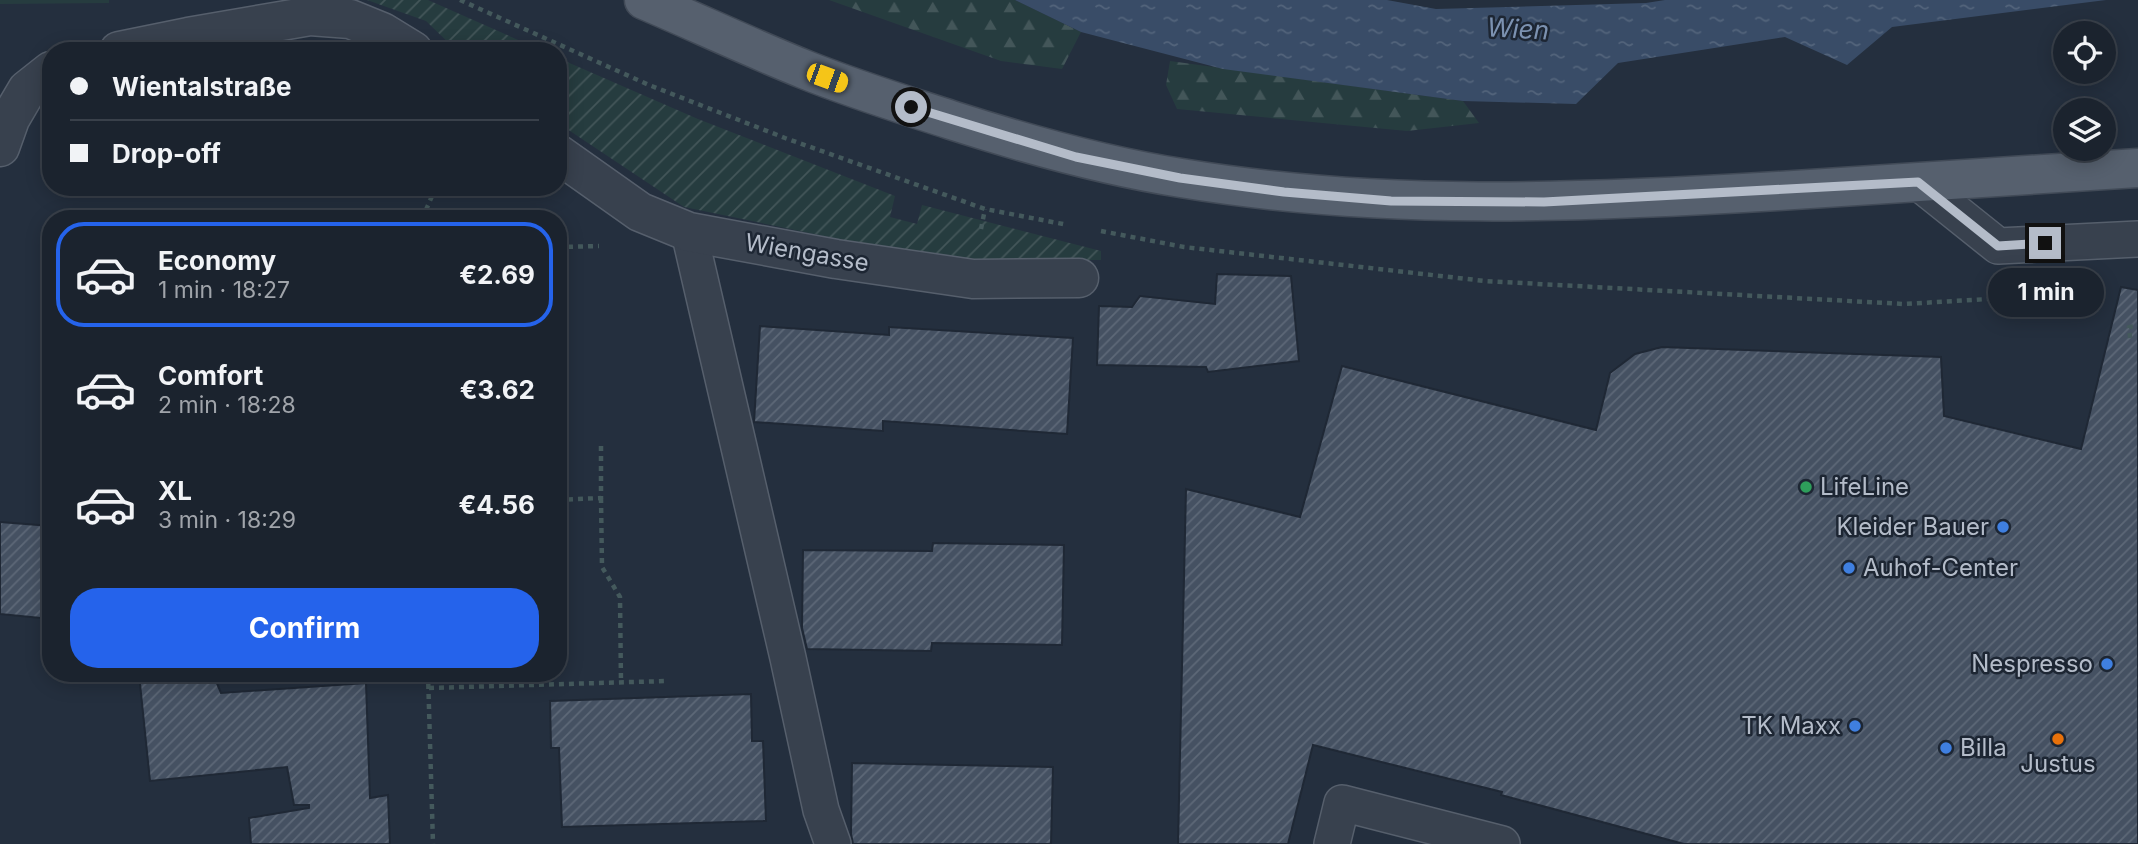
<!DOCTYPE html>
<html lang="en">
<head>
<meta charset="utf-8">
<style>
	:root { --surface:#1b232e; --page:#282f3a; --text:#f1f3f6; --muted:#a0a4aa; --line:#39404a; --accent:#2563eb }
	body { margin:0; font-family:Inter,sans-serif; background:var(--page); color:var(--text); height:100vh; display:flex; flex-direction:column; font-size:26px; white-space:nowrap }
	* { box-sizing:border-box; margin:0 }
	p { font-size:23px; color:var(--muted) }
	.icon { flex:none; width:38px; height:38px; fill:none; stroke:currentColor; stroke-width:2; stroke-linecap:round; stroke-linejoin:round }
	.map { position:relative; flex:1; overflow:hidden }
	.details { position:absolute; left:42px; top:210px; width:525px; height:472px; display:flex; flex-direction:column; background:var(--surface); border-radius:28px; box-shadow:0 4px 18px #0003,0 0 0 2px var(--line) }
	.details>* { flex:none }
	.hud { position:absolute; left:42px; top:42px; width:525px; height:154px; border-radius:28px; box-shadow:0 4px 18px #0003,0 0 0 2px var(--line); display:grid; align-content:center; height:154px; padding:0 28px; background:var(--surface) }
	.fabs { position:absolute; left:2053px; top:21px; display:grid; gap:14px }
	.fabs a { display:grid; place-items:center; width:63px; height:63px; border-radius:50%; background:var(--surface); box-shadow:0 4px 18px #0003,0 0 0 2px var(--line); font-size:35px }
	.end { position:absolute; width:32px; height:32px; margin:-16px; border:9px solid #b4bcc9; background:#111; box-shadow:0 0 0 4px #111 }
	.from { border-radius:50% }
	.bubble { position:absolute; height:49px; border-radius:24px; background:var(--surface); box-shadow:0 4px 18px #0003,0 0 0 2px var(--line); font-size:23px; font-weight:700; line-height:49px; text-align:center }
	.car { position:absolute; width:21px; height:42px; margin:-21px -10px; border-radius:9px; box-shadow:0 0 5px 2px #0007; background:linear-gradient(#f5c518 24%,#345 0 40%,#f5c518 0 76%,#345 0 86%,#f5c518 0) }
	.hud b { display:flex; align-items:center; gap:24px; height:66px; font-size:26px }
	.hud b+b { border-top:2px solid var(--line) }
	.hud i { width:18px; height:18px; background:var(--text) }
	ul { padding:12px 0 0; list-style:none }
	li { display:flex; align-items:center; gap:21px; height:105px; margin:0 14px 10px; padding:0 14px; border:4px solid transparent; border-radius:28px }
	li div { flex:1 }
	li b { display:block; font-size:26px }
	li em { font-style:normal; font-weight:700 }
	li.active { border-color:var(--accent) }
	li>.icon { width:63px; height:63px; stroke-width:1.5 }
	.primary-button { display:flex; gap:14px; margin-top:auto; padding:14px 28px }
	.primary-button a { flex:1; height:80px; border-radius:28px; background:var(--accent); color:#fff; font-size:28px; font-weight:700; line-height:80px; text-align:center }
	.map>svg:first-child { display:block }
	.grass { fill:url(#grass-tufts) }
	.forest { fill:url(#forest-firs) }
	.garden { fill:url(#garden-furrows) }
	.water { fill:url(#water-ripples) }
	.building { fill:url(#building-hatch); stroke:#1f2835; stroke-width:2 }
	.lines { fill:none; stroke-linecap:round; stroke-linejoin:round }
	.service-casing { stroke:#565f6c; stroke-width:38 }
	.minor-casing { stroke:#565f6c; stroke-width:41 }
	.primary-casing { stroke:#414a57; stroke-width:41 }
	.path { stroke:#44595c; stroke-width:4.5; stroke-dasharray:5 5; stroke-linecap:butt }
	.service { stroke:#38414e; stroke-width:35 }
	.minor { stroke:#38414e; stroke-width:38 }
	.primary { stroke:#56606e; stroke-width:38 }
	.route { stroke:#b4bcc9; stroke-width:9 }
	.leisure-dot { fill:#2e9e5b; stroke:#1d2633; stroke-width:2.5 }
	.shop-dot { fill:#3f7fe0; stroke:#1d2633; stroke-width:2.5 }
	.food-dot { fill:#e8710a; stroke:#1d2633; stroke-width:2.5 }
	.labels { text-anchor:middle; stroke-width:5; stroke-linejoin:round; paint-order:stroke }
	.street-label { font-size:24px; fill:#b4bcc9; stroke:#1d2633 }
	.poi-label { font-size:24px; fill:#b4bcc9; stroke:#1d2633; text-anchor:start }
	.water-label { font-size:26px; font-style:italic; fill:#7c92b1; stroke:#1d2633 }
</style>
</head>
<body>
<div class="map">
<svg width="2138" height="844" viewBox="0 0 2138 844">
	<defs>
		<pattern id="grass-tufts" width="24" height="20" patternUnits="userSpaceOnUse" patternTransform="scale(1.75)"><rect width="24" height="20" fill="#263c3f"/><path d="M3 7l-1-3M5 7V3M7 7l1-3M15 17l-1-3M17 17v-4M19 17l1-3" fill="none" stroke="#435659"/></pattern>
		<pattern id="forest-firs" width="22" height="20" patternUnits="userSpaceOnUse" patternTransform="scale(1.75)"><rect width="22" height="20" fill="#263c3f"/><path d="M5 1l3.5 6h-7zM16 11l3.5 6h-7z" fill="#435659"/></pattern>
		<pattern id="garden-furrows" width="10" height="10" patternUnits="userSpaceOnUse" patternTransform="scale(1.75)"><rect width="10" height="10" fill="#263c3f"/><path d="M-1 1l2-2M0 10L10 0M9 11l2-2" fill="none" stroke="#435659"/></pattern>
		<pattern id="water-ripples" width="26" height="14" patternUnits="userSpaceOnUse" patternTransform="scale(1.75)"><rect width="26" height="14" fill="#394c67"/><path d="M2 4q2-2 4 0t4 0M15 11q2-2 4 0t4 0" fill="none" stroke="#53647b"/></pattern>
		<pattern id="building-hatch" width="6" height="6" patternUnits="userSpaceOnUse" patternTransform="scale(1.75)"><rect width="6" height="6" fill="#455162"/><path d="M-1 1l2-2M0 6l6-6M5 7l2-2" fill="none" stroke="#5d6877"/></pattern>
	</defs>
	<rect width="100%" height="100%" fill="#242f3e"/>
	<polygon class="grass" points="0,0 109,0 109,3 0,4"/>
	<g class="forest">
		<polygon points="829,0 1015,0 1081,32 1062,69 1001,61"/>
		<polygon points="1170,61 1463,101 1479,123 1407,131 1177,109 1166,85"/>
	</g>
	<g class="garden">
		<polygon points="367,0 428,0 543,51 457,51 426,21"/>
		<polygon points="558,58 698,119 895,196 890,217 917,224 922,205 1101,251 1101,260 967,260 867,245 684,207 558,123"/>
	</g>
	<polygon class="water" points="1015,0 1387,0 1436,9 1646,3 1665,0 2106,0 1892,27 1847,65 1785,37 1618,63 1576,104 1463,101 1223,69 1081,32"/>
	<g class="building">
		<polygon points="1217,274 1291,276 1299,361 1208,372 1206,367 1097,365 1099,306 1132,307 1140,296 1215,304"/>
		<polygon points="2121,287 2138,290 2138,844 1684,844 1501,795 1502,792 1313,745 1288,844 1178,844 1186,489 1300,517 1342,366 1596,430 1610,373 1635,354 1662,347 1941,357 1944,416 2081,449"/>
		<polygon points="760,326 889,335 889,327 1073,338 1067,434 883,421 883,431 754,422"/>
		<polygon points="0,522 51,526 51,619 0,614"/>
		<polygon points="933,543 1064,545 1062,645 932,643 931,651 807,649 802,628 803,550 932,551"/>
		<polygon points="139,674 213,674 221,693 366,683 370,798 388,795 390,844 251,844 249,818 309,808 309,805 294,805 287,767 150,781"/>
		<polygon points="751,694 752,741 763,741 766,821 562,827 559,748 551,748 550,701"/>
		<polygon points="852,763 1053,767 1051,844 853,844 851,834"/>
	</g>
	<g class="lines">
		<defs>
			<g id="service">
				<polyline points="1918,182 1998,246 2138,239"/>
				<polyline points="689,232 788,658 821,810 833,844"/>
				<polyline points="1332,844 1342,803 1502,844"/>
			</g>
			<g id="minor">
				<polyline points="119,51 188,37 310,16 350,19 382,32 413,51"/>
				<polyline points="0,147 10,119 27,90 51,71"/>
				<polyline points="558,154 640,212 689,232 836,259 973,279 1079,278"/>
			</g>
			<path id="primary" d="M644,0C698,23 751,48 806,70C853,89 902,104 951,120C1026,144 1103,166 1181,178C1381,211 1577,203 1778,191C1898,183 2018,176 2138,168"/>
		</defs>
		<use href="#service" class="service-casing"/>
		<use href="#minor" class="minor-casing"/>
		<use href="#primary" class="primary-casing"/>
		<g class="path">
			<polyline points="460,0 649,85 785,138 985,209 1068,225"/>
			<polyline points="422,219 436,187"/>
			<polyline points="981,229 985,209"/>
			<polyline points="1101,231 1184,247 1485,281 1904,304 2005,298"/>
			<polyline points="558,247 599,246"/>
			<polyline points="2130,338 2129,327 2138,326"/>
			<polyline points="601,498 602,567 620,597 621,683"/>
			<polyline points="558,500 601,498 601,442"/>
			<polyline points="428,674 433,844"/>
			<polyline points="429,688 667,681"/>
		</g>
		<use href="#service" class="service"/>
		<use href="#minor" class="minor"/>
		<use href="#primary" class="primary"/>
	</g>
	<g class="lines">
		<polyline class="route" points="911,107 1076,157 1180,178 1284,192 1391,201 1544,202 1918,182 1998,246 2045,243"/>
	</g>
	<circle class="leisure-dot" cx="1806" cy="487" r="7"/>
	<g class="shop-dot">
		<circle cx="2003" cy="527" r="7"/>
		<circle cx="1849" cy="568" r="7"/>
		<circle cx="2107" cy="664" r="7"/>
		<circle cx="1855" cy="726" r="7"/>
		<circle cx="1946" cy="748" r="7"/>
	</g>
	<circle class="food-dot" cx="2058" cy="739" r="7"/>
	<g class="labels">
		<g class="street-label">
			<text transform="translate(807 253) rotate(10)" y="8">Wiengasse</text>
		</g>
		<g class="poi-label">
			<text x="1820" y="495">LifeLine</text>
			<text x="1989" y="535" text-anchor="end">Kleider Bauer</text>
			<text x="1863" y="576">Auhof-Center</text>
			<text x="2093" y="672" text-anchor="end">Nespresso</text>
			<text x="1841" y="734" text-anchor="end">TK Maxx</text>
			<text x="1960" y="756">Billa</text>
			<text x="2058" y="772" text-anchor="middle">Justus</text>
		</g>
		<g class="water-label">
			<text transform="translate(1518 29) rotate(3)" y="9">Wien</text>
		</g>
	</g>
</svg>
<div class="fabs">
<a><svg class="icon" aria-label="locate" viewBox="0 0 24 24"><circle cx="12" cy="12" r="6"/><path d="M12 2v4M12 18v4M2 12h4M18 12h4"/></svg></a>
<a><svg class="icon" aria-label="layers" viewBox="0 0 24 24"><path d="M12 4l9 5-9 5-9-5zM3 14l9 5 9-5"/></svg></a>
</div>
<i class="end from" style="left:911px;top:107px"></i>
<i class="end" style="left:2045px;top:243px"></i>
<div class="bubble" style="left:1988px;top:268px;width:116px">1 min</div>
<i class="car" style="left:827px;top:78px;rotate:110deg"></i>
<div class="hud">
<b><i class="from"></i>Wientalstraße</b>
<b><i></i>Drop-off</b>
</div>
<section class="details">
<ul>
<li class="active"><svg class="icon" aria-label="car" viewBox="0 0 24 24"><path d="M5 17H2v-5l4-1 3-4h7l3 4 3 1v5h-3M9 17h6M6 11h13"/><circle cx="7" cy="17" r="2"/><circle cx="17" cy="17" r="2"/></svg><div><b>Economy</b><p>1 min · 18:27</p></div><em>€2.69</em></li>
<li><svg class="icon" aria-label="car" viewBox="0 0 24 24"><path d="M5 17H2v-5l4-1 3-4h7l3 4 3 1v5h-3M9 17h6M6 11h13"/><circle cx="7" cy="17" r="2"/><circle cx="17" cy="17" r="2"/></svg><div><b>Comfort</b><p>2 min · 18:28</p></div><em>€3.62</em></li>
<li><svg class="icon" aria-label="car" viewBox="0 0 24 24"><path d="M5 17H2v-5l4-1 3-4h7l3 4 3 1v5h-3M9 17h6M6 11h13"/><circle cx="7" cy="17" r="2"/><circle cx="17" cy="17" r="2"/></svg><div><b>XL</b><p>3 min · 18:29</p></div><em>€4.56</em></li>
</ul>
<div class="primary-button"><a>Confirm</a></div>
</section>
</div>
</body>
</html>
